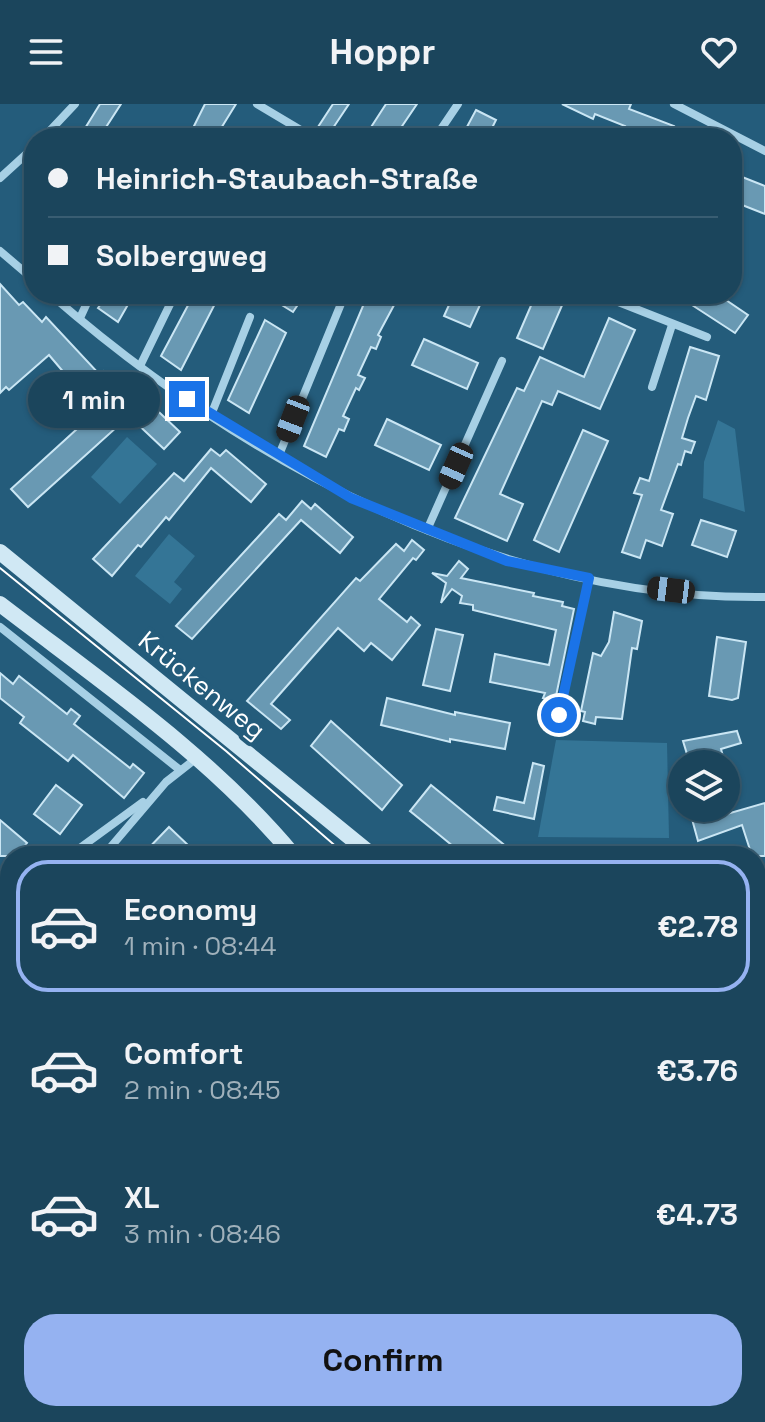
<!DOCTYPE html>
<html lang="en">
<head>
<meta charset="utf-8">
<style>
	:root { --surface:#1b455c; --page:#284f65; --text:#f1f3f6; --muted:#a0b1bb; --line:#395d72; --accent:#95b2f1 }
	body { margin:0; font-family:"Space Grotesk",sans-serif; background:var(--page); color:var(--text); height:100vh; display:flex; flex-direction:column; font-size:30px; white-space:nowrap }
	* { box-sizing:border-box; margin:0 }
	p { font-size:26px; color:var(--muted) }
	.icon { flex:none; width:44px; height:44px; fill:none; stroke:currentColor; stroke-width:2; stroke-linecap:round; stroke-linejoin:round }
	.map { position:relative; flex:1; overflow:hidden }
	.drawer { position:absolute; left:0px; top:742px; width:766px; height:576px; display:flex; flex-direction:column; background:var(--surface); border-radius:32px 32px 0 0; box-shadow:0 2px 6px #0004,0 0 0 2px var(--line) }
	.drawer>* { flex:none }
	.guide { position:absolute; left:24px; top:24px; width:718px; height:176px; border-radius:32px; box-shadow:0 2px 6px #0004,0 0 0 2px var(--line); display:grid; align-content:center; height:176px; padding:0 24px; background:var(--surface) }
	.fabs { position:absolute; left:668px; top:646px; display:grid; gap:16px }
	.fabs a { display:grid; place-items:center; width:72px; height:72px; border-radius:50%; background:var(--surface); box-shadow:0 2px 6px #0004,0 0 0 2px var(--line); font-size:40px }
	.end { position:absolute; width:36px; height:36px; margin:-18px; border:10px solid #1a73e8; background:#fff; box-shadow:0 0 0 4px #fff }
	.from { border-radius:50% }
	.bubble { position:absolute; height:56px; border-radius:28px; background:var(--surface); box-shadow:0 2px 6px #0004,0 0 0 2px var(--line); font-size:26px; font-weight:800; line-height:56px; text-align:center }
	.car { position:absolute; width:24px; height:48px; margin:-24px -12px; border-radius:10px; box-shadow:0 0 6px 2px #0007; background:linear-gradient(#222 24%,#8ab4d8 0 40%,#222 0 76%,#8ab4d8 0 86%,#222 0) }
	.guide b { display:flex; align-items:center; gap:28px; height:76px; font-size:30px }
	.guide b+b { border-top:2px solid var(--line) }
	.guide i { width:20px; height:20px; background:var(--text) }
	ul { padding:14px 0 0; list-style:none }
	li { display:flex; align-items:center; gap:24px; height:132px; margin:0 16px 12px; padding:0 8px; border:4px solid transparent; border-radius:32px }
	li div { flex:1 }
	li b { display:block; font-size:30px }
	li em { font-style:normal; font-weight:800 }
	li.on { border-color:var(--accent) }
	li>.icon { width:72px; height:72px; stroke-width:1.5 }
	.primary-button { display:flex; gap:16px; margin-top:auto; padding:16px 24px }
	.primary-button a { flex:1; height:92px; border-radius:32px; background:var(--accent); color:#111; font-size:32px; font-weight:800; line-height:92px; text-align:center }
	header { display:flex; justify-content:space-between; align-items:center; height:104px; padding:0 24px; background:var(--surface); font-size:36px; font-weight:800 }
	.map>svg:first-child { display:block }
	.green { fill:#347596 }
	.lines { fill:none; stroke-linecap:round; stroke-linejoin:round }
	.stream { stroke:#9bcde5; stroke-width:4 }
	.building { fill:#6999b3; stroke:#cae6f4; stroke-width:2 }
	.street { stroke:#a7d0e5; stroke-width:8 }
	.secondary { stroke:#d0e8f4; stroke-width:16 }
	.tram { stroke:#fff; stroke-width:2 }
	.rail-casing { stroke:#fff; stroke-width:7 }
	.rail { stroke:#245c7b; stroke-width:4; stroke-dasharray:12; stroke-linecap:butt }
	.route { stroke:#1a73e8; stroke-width:10 }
	.labels { text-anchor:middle; stroke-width:8; stroke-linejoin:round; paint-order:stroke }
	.street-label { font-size:26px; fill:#fff; stroke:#245c7b }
</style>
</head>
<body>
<header><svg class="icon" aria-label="menu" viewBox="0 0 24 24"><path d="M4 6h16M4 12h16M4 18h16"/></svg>Hoppr<svg class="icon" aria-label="heart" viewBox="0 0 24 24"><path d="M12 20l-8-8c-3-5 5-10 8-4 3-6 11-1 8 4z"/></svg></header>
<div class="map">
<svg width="765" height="1318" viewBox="0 0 765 1318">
	<rect width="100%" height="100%" fill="#245c7b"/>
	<g class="green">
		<polygon points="718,316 735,325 745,408 703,394 704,358"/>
		<polygon points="127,333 157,360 120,400 91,373"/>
		<polygon points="169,430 195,452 174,478 182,485 170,500 135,472"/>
		<polygon points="556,636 667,639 669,734 538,733"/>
		<polygon points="0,1114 10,1117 10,1286 0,1283"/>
	</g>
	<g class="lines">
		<polyline class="stream" points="0,1145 10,1148"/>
	</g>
	<g class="building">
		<polygon points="100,0 121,0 99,34 79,34"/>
		<polygon points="205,0 236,0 215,34 188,34"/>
		<polygon points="333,0 349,0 329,30 318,23"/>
		<polygon points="386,0 417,0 394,34 364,34"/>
		<polygon points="562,0 631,0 629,5 674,22 670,34 628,34 621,32 625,22 595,10 593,15"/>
		<polygon points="476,6 496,16 487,34 461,34"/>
		<polygon points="732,69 765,82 765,110 732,97"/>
		<polygon points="0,180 19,201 23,198 42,218 46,213 99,270 103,267 111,275 88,297 49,251 9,286 6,283 0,289"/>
		<polygon points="108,190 134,190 118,218 98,204"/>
		<polygon points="194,190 220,190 181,266 161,252"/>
		<polygon points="264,190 305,190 293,208"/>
		<polygon points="368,190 400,190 378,231 381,233 376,245 371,243 358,271 365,274 359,286 356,284 343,312 349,315 344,327 339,325 326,353 304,342"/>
		<polygon points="454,190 485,190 470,223 444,212"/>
		<polygon points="536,190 567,190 543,245 517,234"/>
		<polygon points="699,190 730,190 726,196 748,211 735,229 692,201"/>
		<polygon points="609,214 635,226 600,305 558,287 552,301 542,297 500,390 523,400 507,437 455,414 517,284 524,287 540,253 584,273"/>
		<polygon points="265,216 286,229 249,309 228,296"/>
		<polygon points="424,235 478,259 467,285 412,261"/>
		<polygon points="690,243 719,252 706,296 696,292 688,314 682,334 695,338 691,349 685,347 681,361 678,360 661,406 673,410 662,442 646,436 640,454 622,448 642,391 634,389 640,374 649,377"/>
		<polygon points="128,290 137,299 143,293 180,328 164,345 129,312 28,403 11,385 99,305 106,313"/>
		<polygon points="387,315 441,341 429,366 375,341"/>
		<polygon points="583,326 608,337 559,448 534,436"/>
		<polygon points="211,345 220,352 226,346 266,380 251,398 211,364 169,416 166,413 141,443 138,441 112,472 93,455 174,369 184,377"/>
		<polygon points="302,397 311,405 315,400 353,433 340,449 301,416 192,535 176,522 279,410 286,416"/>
		<polygon points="701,416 736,427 727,453 692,441"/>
		<polygon points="412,436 424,446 416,456 413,454 379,495 407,518 411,513 420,521 392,556 371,539 364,547 338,524 271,600 290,616 281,625 247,597 356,474 360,477 396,440 404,447"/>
		<polygon points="459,457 468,465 461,474 534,489 533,492 563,498 562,502 574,505 555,597 543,594 545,589 490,578 495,550 549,561 556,526 473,506 473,501 460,499 462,492 452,485 441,499 446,479 432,469 447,472"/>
		<polygon points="614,508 642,517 637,545 632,544 622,615 596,613 595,620 583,617 585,608 581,607 593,549 601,552 609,538"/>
		<polygon points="436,525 463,531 450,587 423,581"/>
		<polygon points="717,533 746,538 738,594 732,596 709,592"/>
		<polygon points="0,569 13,580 19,572 67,610 71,605 80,612 74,620 130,664 133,660 144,669 124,694 73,651 68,657 20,619 24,613 0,594"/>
		<polygon points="387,594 455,611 455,608 510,619 505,645 450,635 450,638 381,621"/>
		<polygon points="331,617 402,681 382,706 311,642"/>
		<polygon points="737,627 741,639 721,645 725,660 690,660 683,637"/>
		<polygon points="533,659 544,662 534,715 494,706 497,693 524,699"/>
		<polygon points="56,681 82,701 60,730 34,710"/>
		<polygon points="431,681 497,735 518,752 465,752 437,729 410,707"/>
		<polygon points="765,699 765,752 752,752 742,721 698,737 689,704 710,704 713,714"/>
		<polygon points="0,716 27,739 23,744 33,752 0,752"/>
		<polygon points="169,723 190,743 181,752 141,752"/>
	</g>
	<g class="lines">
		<g class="street">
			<polyline points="257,0 314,34"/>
			<polyline points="674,0 765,47"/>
			<polyline points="43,34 75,0"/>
			<polyline points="435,34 458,0"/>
			<polyline points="0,74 34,43"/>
			<polyline points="0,147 34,176"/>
			<path d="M50,190C247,361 498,496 765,493"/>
			<polyline points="598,190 707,233"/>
			<polyline points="80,214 91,190"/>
			<polyline points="140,262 175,190"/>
			<polyline points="652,283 672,221"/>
			<polyline points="211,311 250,213"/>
			<polyline points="279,351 345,190"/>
			<polyline points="427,426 502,257"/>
			<polyline points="0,523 180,666"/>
			<polyline points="559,611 589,474"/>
			<polyline points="69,752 143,698"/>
			<polyline points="103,752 166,678 198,653"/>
			<polyline points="0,776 10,777"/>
			<polyline points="0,865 10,858"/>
			<polyline points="756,1002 765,1004"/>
			<polyline points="0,1025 10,1026"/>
			<polyline points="756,1182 765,1191"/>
			<polyline points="397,1318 402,1308"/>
		</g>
		<g class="secondary">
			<polyline points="0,448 373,752"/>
			<path d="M0,500C103,579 211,652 294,752"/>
			<polyline points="756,856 765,854"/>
		</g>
		<g class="tram">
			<polyline points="0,464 226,647 347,752"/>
			<polyline points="756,1178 765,1187"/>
		</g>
		<defs>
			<g id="rail">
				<polyline points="0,1291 10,1294"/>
				<polyline points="23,1308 54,1318"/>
				<polyline points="54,1308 85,1318"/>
			</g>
		</defs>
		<use href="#rail" class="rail-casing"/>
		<use href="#rail" class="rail"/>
	</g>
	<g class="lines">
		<polyline class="route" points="187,295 351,394 507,457 589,474 559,611"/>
	</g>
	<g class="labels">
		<g class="street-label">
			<text transform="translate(202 581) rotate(39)" y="9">Krückenweg</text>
		</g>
	</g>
</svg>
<div class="fabs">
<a><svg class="icon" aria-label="layers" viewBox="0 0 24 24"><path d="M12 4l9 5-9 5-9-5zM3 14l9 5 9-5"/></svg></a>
</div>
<i class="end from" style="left:559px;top:611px"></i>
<i class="end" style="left:187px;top:295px"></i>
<div class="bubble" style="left:28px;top:268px;width:132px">1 min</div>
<i class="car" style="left:293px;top:315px;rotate:201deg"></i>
<i class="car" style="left:456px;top:362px;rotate:204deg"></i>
<i class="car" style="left:671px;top:486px;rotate:277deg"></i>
<div class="guide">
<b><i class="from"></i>Heinrich-Staubach-Straße</b>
<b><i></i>Solbergweg</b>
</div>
<section class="drawer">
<ul>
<li class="on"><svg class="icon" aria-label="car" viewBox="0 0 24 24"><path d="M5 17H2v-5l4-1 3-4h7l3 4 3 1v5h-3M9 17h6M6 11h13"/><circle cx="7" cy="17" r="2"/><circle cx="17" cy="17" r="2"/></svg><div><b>Economy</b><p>1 min · 08:44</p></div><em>€2.78</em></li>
<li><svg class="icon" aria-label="car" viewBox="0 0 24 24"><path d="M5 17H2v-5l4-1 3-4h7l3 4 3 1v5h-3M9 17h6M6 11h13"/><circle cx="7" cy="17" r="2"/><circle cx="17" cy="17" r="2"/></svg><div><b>Comfort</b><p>2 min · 08:45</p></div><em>€3.76</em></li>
<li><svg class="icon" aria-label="car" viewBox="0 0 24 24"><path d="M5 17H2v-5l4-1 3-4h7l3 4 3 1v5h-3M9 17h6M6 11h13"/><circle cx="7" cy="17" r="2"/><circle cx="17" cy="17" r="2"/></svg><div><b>XL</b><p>3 min · 08:46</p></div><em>€4.73</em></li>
</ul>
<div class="primary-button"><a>Confirm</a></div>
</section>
</div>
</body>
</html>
